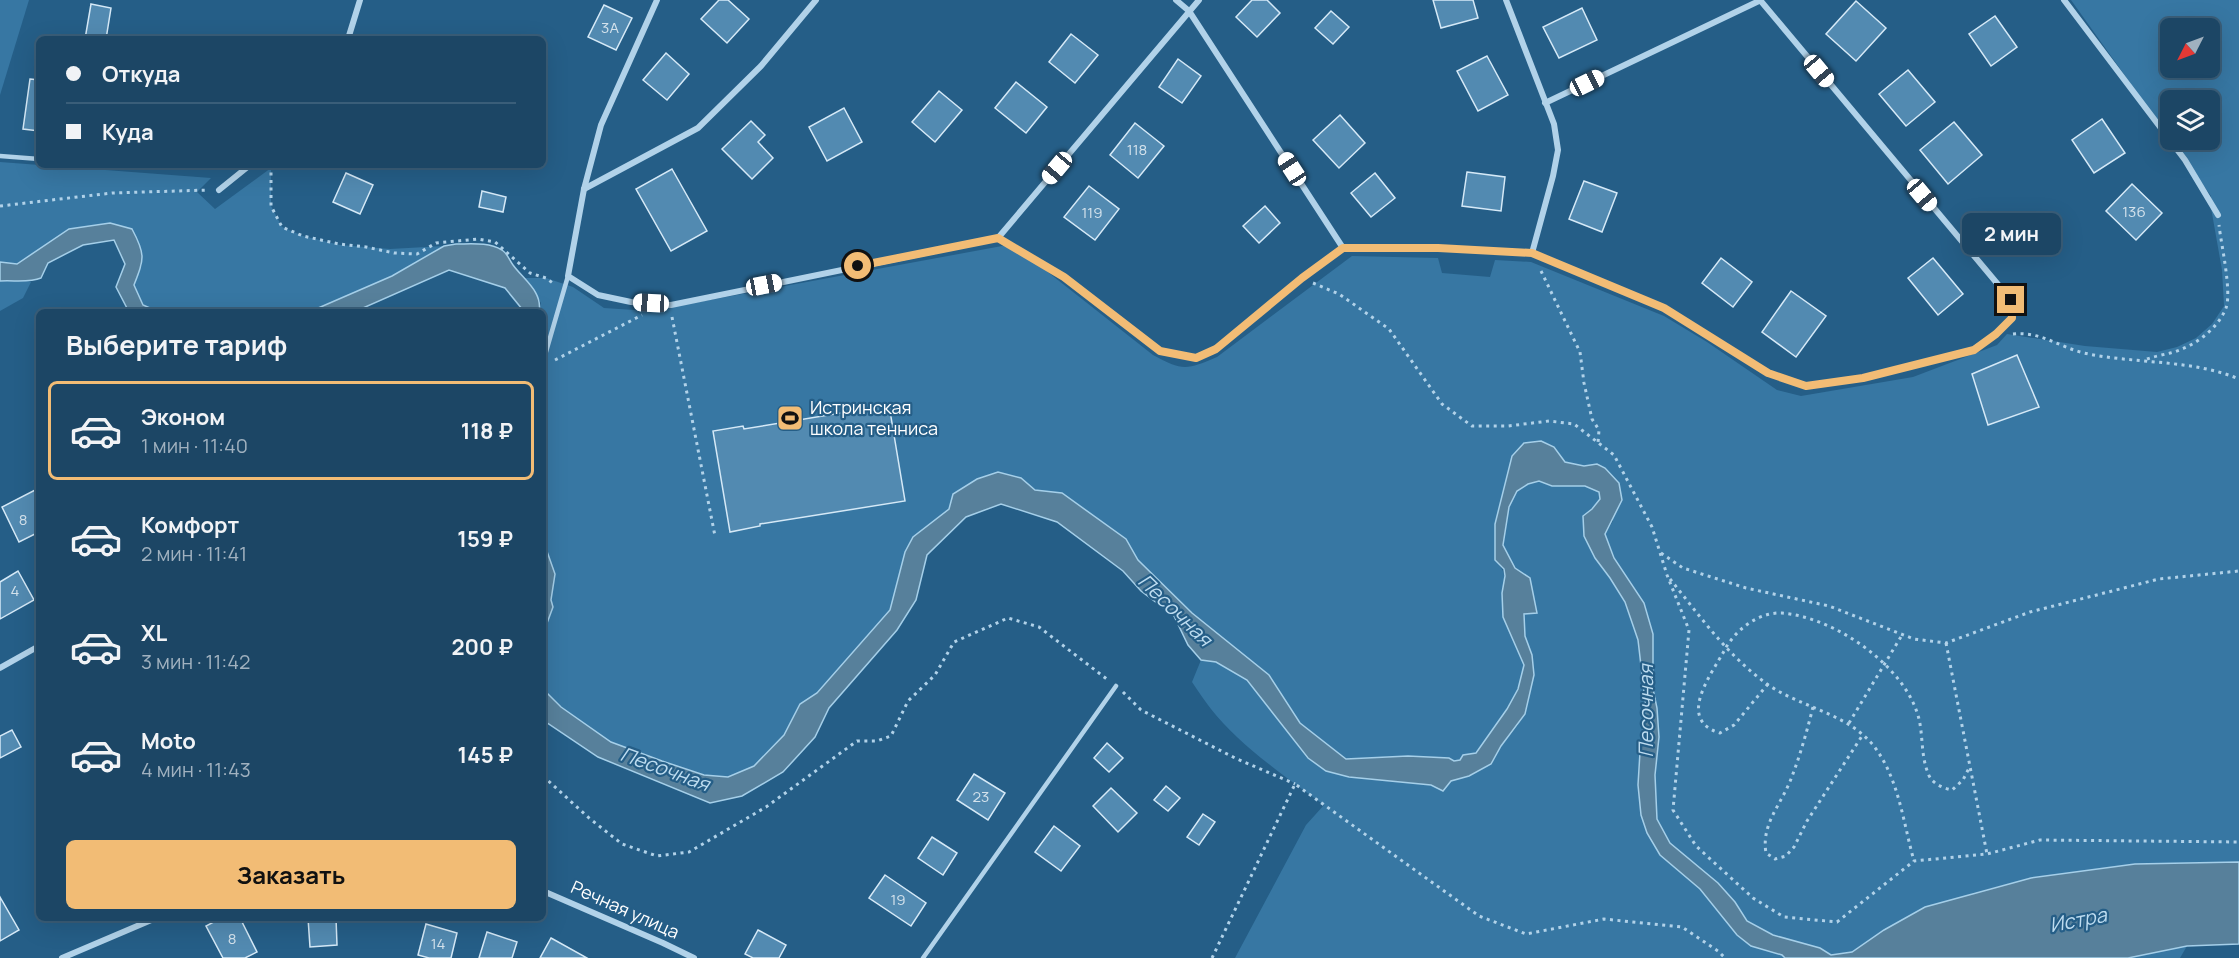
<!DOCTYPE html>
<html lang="ru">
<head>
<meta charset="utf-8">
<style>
	:root { --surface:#1c4665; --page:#254d6b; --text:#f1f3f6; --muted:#a0b1bf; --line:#3a5e79; --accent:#f2bc75 }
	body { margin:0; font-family:Manrope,sans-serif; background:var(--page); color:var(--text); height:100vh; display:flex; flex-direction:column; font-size:22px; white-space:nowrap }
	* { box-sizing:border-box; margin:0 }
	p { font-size:20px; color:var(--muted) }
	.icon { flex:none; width:33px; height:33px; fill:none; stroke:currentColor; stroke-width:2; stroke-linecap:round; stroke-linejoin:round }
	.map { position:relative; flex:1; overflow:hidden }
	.sheet { position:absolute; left:36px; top:309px; width:510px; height:612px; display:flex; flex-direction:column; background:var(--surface); border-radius:9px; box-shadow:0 6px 24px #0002,0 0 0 2px var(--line) }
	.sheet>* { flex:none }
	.top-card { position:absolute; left:36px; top:36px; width:510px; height:132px; border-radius:9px; box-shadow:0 6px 24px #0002,0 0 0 2px var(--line); display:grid; align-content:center; height:132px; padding:0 30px; background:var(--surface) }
	.needle { width:39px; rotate:228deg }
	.tools { position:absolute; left:2160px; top:18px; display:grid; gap:12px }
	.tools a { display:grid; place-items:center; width:60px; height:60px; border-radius:9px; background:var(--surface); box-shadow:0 6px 24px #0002,0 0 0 2px var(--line); font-size:30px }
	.end { position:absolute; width:27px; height:27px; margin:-14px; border:8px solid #f2bc75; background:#111; box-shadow:0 0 0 3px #111 }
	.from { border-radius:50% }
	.bubble { position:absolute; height:42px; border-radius:9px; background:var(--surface); box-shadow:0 6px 24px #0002,0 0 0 2px var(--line); font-size:20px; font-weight:700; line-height:42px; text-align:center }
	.car { position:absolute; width:18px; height:36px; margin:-18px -9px; border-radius:8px; box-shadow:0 0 4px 2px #0007; background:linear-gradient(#fff 24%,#345 0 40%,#fff 0 76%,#345 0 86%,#fff 0) }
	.top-card b { display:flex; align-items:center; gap:21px; height:57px; font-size:22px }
	.top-card b+b { border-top:2px solid var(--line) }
	.top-card i { width:15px; height:15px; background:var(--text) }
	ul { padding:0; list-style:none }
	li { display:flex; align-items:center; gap:18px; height:99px; margin:0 12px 9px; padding:0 18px; border:3px solid transparent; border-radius:9px }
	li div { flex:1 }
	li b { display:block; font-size:22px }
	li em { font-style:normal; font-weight:700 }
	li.active { border-color:var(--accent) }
	li>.icon { width:54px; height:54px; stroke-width:1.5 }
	h2 { padding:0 30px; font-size:27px; line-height:72px }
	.primary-button { display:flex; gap:12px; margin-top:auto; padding:12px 30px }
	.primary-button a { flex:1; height:69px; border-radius:9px; background:var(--accent); color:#111; font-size:24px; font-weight:700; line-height:69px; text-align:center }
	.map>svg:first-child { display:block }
	.green { fill:#3777a3; fill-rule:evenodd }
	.water { fill:#57809b; stroke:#a5cfe9; stroke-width:1.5 }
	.building { fill:#528ab1; stroke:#d5e9f7; stroke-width:1.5 }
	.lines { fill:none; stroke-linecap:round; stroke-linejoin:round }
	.path { stroke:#b1d2e9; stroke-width:3; stroke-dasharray:3 4.5; stroke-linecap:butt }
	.lane { stroke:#b1d2e9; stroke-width:4.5 }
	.street { stroke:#b1d2e9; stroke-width:6 }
	.route { stroke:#f2bc75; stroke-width:8 }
	.labels { text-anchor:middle; stroke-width:4.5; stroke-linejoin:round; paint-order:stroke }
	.number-label { font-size:15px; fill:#d4e2ec }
	.poi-label { font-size:18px; fill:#fff; stroke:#255e87; text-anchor:start }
	.street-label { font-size:18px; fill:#fff; stroke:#255e87 }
	.water-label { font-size:20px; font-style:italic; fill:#bddcf0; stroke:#255e87 }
</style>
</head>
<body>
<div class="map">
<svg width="2239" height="958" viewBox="0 0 2239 958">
	<rect width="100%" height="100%" fill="#255e87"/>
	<g class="green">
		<polygon points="0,0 29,0 0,95"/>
		<path d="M2071,0H2239V862L2135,864L2031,878L1973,893L1884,930L1852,952L1831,955L1820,948L1773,935L1747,921L1735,902L1718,883L1670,843L1657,819L1655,775L1659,736L1657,708L1653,689V634L1644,603L1616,561L1605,534L1613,521L1597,464L1584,466L1512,456L1496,560C1512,580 1499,582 1504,602C1508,617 1511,633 1517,647C1519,652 1523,659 1524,664C1527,687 1489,734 1476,753L1463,755L1460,760L1453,761L1408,756L1346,759L1300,723L1269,675L1192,613L1138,560L1126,539L1062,493L1035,490L1021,478L949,509L913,537L905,552L890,610L817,693L800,704L784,735L754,766L728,777L704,775L662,761L611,742L561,707L543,689V634L553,607L551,600L555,574L543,540V312H539L541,303L525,278H546L573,287L604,308L634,310L677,306L1002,246L1016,247L1153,355C1182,371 1187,370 1217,357L1352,256L1438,258L1442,273L1490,277L1495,260L1531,262L1664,316L1707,342L1777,390L1801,396L1913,377L1997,345L2007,334L2085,346L2157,352L2177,347L2196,338L2212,324L2224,306L2222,270L2210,202L2211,196ZM2170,28H2210V68H2170ZM2170,100H2210V140H2170Z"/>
		<polygon points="0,162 211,178 197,192 215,209 271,168 271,206 282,227 303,236 340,245 390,249 444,246 392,276 309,312 159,312 143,305 134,285 142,265 132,229 110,223 69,229 17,264 0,262"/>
		<polygon points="24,280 31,282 23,298 0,311 0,281"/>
		<path d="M1539,481L1552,486H1585L1599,492L1600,499L1592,509L1583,516L1595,558L1610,578L1625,602L1638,640L1646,709L1640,752L1638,785L1641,815L1647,833L1660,855L1700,889L1737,935L1782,955L1785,958H1235L1306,825L1324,805C1288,779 1238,744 1211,709C1204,700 1198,691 1192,682L1201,660L1216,662L1247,680L1307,758L1349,777L1431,785L1469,776L1491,764L1501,746L1518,725L1532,655L1525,636L1524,614L1532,612L1530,578L1515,568L1503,545L1509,507L1517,491L1528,484Z"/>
		<polygon points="2187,946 2180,958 2128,958"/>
	</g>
	<g class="water">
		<path d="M110,223L132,229C146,255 144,259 134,285L143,305L159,312H129L116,287L125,264L114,240L83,245L48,263L41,278C29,283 14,280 0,281V262L17,264L69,229Z"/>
		<path d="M456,244C472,244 488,242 502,250C508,254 509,260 513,265C524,280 543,292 539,312H521L522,309L505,288L449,270L354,312H309L392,276L444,246Z"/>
		<polygon points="1541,441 1554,447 1565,462 1584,466 1597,464 1605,468 1619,483 1622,500 1605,534 1614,558 1644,603 1653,634 1653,689 1657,708 1659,737 1655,775 1657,819 1670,843 1718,883 1735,902 1747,921 1773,935 1820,948 1831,955 1852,952 1884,930 1925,907 2031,878 2135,864 2239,862 2239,944 2187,946 2128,958 1785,958 1782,955 1751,946 1737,935 1700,889 1660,855 1647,833 1641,815 1638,785 1640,752 1646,709 1638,640 1625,602 1610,578 1595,558 1584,536 1583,516 1592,509 1600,499 1599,492 1585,486 1552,486 1539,481 1528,484 1517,491 1509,507 1503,545 1515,568 1530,578 1537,613 1524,614 1525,636 1532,655 1534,675 1525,714 1501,746 1491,764 1469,776 1451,781 1443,791 1431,785 1349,777 1326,771 1308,758 1247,680 1216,662 1201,660 1188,645 1174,616 1141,591 1123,571 1057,522 1001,504 966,517 927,555 916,600 897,630 829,708 815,737 783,772 742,796 710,803 598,757 543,720 543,689 561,707 611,742 662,761 704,775 728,777 754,766 784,735 800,704 817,693 890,610 905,552 913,537 949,509 953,494 977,479 998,472 1021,478 1035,490 1062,493 1126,539 1138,560 1192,613 1269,675 1300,723 1346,759 1408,756 1449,758 1454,761 1460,760 1463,755 1476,753 1507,709 1518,689 1524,665 1503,617 1502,593 1505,576 1504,569 1495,560 1495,524 1512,456 1524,443"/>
		<polygon points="543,540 555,574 551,600 553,607 543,634"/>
	</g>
	<g class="building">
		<polygon points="719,0 728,0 749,19 727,43 701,19"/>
		<polygon points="1252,0 1267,0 1280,13 1257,37 1236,17"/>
		<polygon points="1433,0 1473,0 1478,18 1441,28"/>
		<polygon points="1856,1 1886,28 1856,61 1826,34"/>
		<polygon points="91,4 111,8 106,39 85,39"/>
		<polygon points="604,5 632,18 616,50 588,37"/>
		<polygon points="1582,8 1597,40 1559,58 1543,27"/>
		<polygon points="1331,11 1349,27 1333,44 1315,28"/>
		<polygon points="1995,16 2017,47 1991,66 1969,34"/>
		<polygon points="1071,34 1098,55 1075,83 1049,62"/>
		<polygon points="666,53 689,74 667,100 643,80"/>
		<polygon points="1487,56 1508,95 1478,111 1457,71"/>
		<polygon points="1178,59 1201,76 1182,103 1159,87"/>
		<polygon points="1908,70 1935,102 1906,126 1879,94"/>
		<polygon points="30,79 39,80 39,131 23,129"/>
		<polygon points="1016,82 1047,107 1026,133 995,108"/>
		<polygon points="939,91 962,110 935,142 912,122"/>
		<polygon points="844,108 862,142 827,161 809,127"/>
		<polygon points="1340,115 1365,143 1339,168 1313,140"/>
		<polygon points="2102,119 2125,153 2094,173 2072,140"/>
		<polygon points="751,121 765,135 758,142 773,158 752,179 722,149"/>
		<polygon points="1954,122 1982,155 1948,184 1920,150"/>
		<polygon points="1135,123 1164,146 1138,178 1110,155"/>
		<polygon points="672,169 707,231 671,251 636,189"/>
		<polygon points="1467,172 1505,177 1501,211 1462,206"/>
		<polygon points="346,173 373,185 360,214 333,202"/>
		<polygon points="1375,173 1395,198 1371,217 1351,193"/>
		<polygon points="1584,181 1617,193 1602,232 1569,219"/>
		<polygon points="2132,184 2162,213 2136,240 2106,211"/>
		<polygon points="1089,186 1119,209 1095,240 1064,217"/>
		<polygon points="482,191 506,197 503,212 479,207"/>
		<polygon points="1265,206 1280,223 1259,243 1243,226"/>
		<polygon points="1721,258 1752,282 1733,307 1702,283"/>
		<polygon points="1933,258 1963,294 1938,315 1908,278"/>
		<polygon points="1791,291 1826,316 1796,357 1762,332"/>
		<polygon points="2017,355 2039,407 1988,425 1972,374"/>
		<polygon points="889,405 905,501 760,524 760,526 730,532 713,431 743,426 744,429"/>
		<polygon points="39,488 39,532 19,542 2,507"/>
		<polygon points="18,571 34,600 0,619 0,582"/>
		<polygon points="12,730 21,747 0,758 0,736"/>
		<polygon points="1107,743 1123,758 1109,772 1094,758"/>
		<polygon points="974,774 1005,793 988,820 957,800"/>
		<polygon points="1166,786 1180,798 1168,811 1154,800"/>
		<polygon points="1111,788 1137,813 1118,832 1093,806"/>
		<polygon points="1203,814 1215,822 1199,845 1187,837"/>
		<polygon points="1054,826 1080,846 1061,871 1035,852"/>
		<polygon points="932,837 957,853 943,875 918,858"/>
		<polygon points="885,875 926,903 911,926 869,898"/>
		<polygon points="0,897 19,930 0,941"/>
		<polygon points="221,918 240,918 257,952 245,958 223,958 206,926"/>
		<polygon points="308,918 336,918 337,945 310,947"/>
		<polygon points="426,924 457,933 451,958 429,958 418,955"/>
		<polygon points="758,930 786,945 779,958 753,958 745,954"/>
		<polygon points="487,932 517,942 512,958 479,958"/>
		<polygon points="551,938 587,958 540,958"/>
	</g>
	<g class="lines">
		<g class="path">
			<polyline points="271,165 271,206 282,227 303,236 339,244 366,247 394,253 417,254 436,243 478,239 495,242 530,273 546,278 554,284"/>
			<polyline points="0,206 112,193 209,190"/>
			<polyline points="1541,271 1580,352 1584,383 1592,419 1599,430 1598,443"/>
			<polyline points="1313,283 1339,294 1389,329 1442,404 1472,426 1508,426 1549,421 1574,424 1614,455 1652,527 1667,575 1689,630 1673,810 1696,846 1753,898 1784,917 1837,922 1914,861 1987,854 2040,840 2239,842"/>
			<polyline points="672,317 715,536"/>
			<path d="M2013,334C2040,331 2059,347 2084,353C2133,364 2192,359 2239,379"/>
			<path d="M2147,359C2158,355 2171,354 2182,349C2200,342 2219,326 2226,308C2232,291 2221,244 2219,225"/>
			<polyline points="555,360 642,315"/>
			<polyline points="1661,553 1683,568 1746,588 1829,606 1914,639 1946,643 2030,612 2159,579 2239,571"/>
			<path d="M1670,579C1700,616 1729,658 1770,686C1803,708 1846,713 1873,745C1899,778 1903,822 1914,861"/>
			<polyline points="1946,643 1987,854"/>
			<path d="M1768,684L1734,725L1720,733C1676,720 1711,675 1724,651C1735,630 1758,612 1782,613C1834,617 1906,666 1919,719C1923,736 1921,756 1928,773C1931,783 1942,788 1952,790L1963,780L1970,766"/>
			<polyline points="1123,692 1141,710 1235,758 1295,784"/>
			<path d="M1813,707C1807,731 1800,756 1791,779C1781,805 1761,824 1766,853L1775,859L1786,856L1794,847L1807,821L1862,736"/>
			<polyline points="1849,723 1902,635"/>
			<polyline points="543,776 589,818 622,844 657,856 689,852 766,807 857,741 877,741 891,736 908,701 935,675 954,642 1008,618 1039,627 1108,680"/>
			<polyline points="1212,958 1295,784 1479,916 1526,934 1604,919 1682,927 1718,951 1725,958"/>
		</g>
		<g class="lane">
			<polyline points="0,156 39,159"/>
			<polyline points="543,362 568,276"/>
			<polyline points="923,958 1116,686"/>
		</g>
		<g class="street">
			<polyline points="657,0 601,125 584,189 568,276 598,295 631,302 671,305 998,238 1064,277 1160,351 1196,358 1216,349 1302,278 1343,248 1438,248 1532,253 1664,308 1768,373 1806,386 1863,378 1973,350 1996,334 2012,318 2011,300 1760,0"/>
			<polyline points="1176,0 1189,11 1343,248"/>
			<polyline points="1506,0 1554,124 1558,150 1553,176 1532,253"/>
			<polyline points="2064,0 2185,160 2218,215"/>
			<polyline points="348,39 360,0"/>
			<polyline points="1545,103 1761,0"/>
			<polyline points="584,189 698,128 761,66 816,0"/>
			<polyline points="219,190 250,165"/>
			<polyline points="998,238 1199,0"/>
			<polyline points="0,668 39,646"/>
			<polyline points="543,891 663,943 694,958"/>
			<polyline points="62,958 156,918"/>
		</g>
	</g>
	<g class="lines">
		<polyline class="route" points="858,266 998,238 1064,277 1160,351 1196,358 1216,349 1302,278 1343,248 1438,248 1532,253 1664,308 1768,373 1806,386 1863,378 1974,350 1996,334 2012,318 2011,300"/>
	</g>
	<defs>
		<symbol id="stadium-square" viewBox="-11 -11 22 22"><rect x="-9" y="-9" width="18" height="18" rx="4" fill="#f2bc75" stroke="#255e87"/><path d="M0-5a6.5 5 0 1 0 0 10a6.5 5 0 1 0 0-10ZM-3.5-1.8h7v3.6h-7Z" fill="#111"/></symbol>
	</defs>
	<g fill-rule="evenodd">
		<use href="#stadium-square" x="775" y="403" width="30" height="30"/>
	</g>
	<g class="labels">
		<g class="number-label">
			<text x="610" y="33">3А</text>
			<text x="1137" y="155">118</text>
			<text x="2134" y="217">136</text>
			<text x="1092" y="218">119</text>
			<text x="23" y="525">8</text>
			<text x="15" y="596">4</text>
			<text x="981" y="802">23</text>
			<text x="898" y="905">19</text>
			<text x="232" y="944">8</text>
			<text x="438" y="949">14</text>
		</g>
		<g class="poi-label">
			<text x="810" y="414">Истринская<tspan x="810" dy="21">школа тенниса</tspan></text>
		</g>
		<g class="street-label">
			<text transform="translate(625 910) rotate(24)" y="6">Речная улица</text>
		</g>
		<g class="water-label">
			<text transform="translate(1175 610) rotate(44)" y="7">Песочная</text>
			<text transform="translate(1646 711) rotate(-90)" y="7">Песочная</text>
			<text transform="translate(665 769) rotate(20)" y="7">Песочная</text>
			<text transform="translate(2078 920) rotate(-11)" y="7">Истра</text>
		</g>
	</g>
</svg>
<div class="tools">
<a><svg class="needle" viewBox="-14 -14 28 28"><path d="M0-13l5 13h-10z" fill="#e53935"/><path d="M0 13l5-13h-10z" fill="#a0b1bf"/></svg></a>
<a><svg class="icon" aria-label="layers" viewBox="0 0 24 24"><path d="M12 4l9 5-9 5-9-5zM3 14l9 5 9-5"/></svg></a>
</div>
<i class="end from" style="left:858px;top:266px"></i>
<i class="end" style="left:2011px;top:300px"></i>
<div class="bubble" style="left:1962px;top:213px;width:99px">2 мин</div>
<i class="car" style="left:1819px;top:71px;rotate:140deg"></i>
<i class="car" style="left:1587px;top:83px;rotate:64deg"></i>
<i class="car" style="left:1057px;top:168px;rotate:220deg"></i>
<i class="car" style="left:1292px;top:169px;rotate:327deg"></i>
<i class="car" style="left:1922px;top:195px;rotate:140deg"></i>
<i class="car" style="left:764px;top:285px;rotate:79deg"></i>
<i class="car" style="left:651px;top:303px;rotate:273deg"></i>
<div class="top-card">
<b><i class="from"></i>Откуда</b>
<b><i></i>Куда</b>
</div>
<section class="sheet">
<h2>Выберите тариф</h2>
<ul>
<li class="active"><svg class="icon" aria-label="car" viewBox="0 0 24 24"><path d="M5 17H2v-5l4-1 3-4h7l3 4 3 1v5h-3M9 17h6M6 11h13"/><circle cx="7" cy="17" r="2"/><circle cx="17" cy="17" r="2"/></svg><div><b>Эконом</b><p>1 мин · 11:40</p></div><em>118 ₽</em></li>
<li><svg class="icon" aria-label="car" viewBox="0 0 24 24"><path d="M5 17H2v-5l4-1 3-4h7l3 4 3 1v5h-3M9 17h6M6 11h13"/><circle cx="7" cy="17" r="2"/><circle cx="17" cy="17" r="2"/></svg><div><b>Комфорт</b><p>2 мин · 11:41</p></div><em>159 ₽</em></li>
<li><svg class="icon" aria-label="car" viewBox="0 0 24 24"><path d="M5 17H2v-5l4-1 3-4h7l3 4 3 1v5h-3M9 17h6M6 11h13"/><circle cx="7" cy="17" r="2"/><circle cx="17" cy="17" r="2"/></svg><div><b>XL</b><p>3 мин · 11:42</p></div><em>200 ₽</em></li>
<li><svg class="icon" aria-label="car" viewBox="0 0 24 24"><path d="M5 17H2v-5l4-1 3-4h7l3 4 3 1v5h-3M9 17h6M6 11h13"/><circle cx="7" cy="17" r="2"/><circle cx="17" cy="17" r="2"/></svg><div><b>Moto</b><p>4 мин · 11:43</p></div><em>145 ₽</em></li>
</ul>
<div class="primary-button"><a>Заказать</a></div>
</section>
</div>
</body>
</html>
